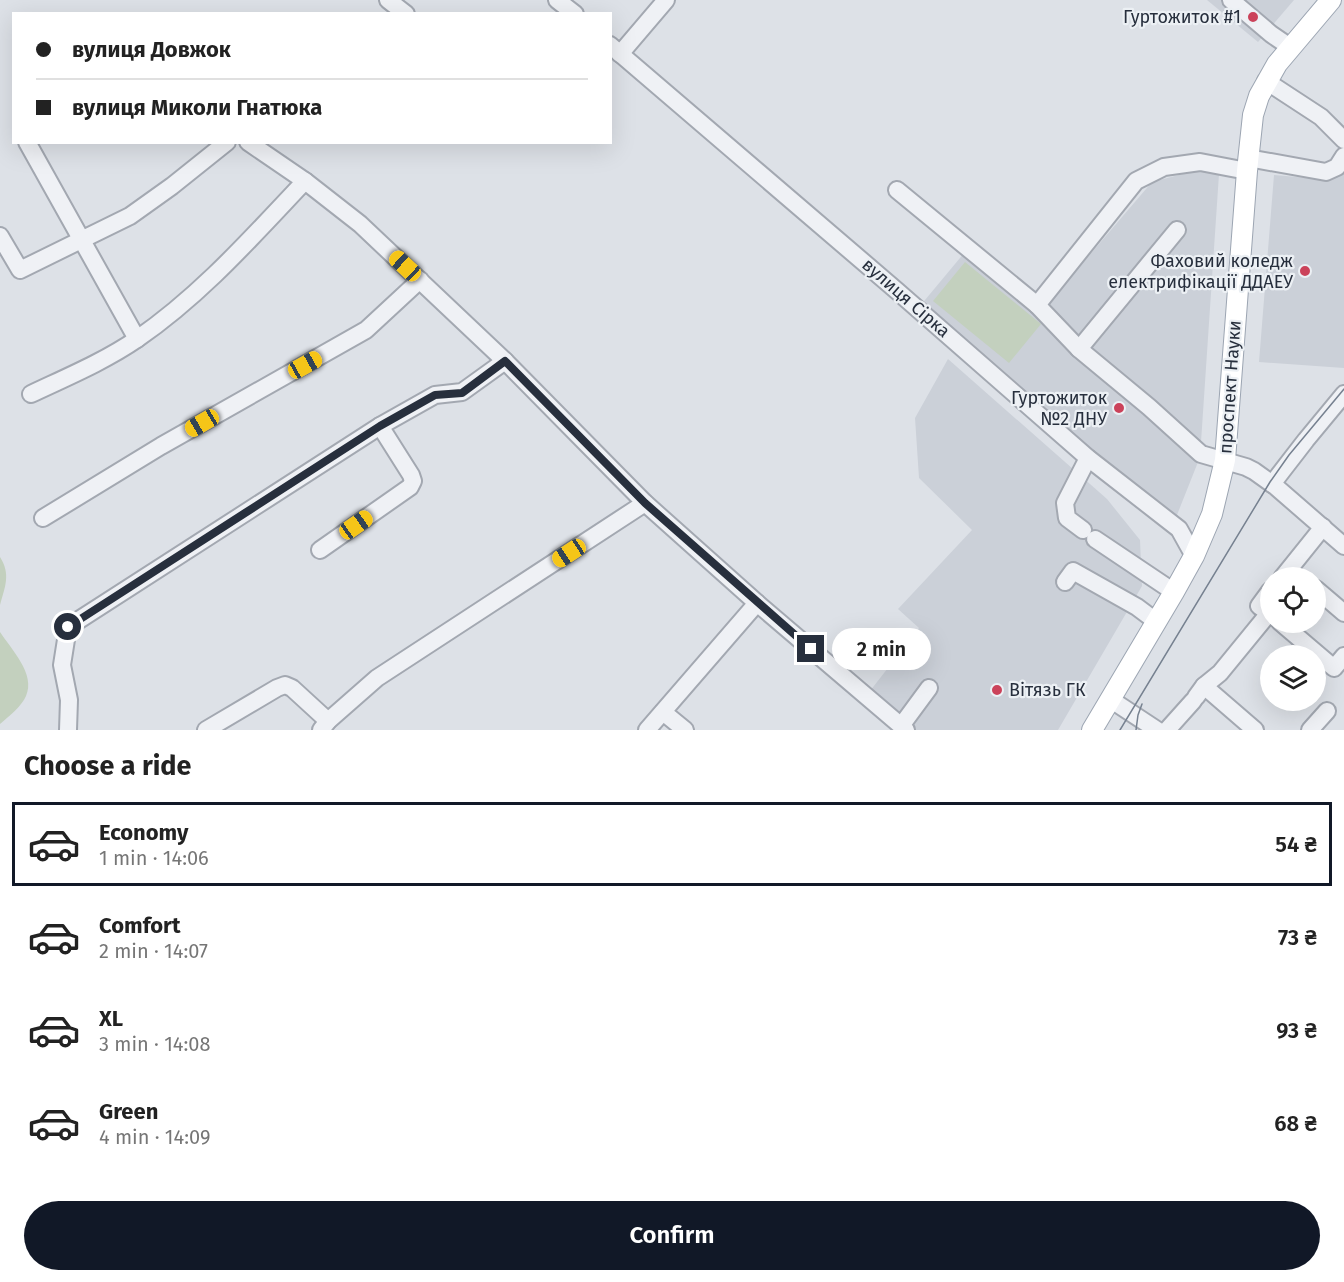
<!DOCTYPE html>
<html lang="en">
<head>
<meta charset="utf-8">
<style>
	:root { --surface:#fff; --page:#f2f2f2; --text:#222; --muted:#767676; --line:#e0e0e0; --accent:#111827 }
	body { margin:0; font-family:"Fira Sans",sans-serif; background:var(--page); color:var(--text); height:100vh; display:flex; flex-direction:column; font-size:22px; white-space:nowrap }
	* { box-sizing:border-box; margin:0 }
	p { font-size:20px; color:var(--muted) }
	.icon { flex:none; width:33px; height:33px; fill:none; stroke:currentColor; stroke-width:2; stroke-linecap:round; stroke-linejoin:round }
	.map { position:relative; height:730px; overflow:hidden }
	.sheet { display:flex; flex-direction:column; background:var(--surface); flex:1 }
	.sheet>* { flex:none }
	.banner { position:absolute; left:12px; top:12px; width:600px; height:132px; border-radius:0px; box-shadow:0 6px 24px #0002; display:grid; align-content:center; height:132px; padding:0 24px; background:var(--surface) }
	.tools { position:absolute; left:1260px; top:567px; display:grid; gap:12px }
	.tools a { display:grid; place-items:center; width:66px; height:66px; border-radius:50%; background:var(--surface); box-shadow:0 6px 24px #0002; font-size:30px }
	.end { position:absolute; width:27px; height:27px; margin:-14px; border:8px solid #272f3d; background:#fff; box-shadow:0 0 0 3px #fff }
	.from { border-radius:50% }
	.bubble { position:absolute; height:42px; border-radius:21px; background:var(--surface); box-shadow:0 6px 24px #0002; font-size:20px; font-weight:600; line-height:42px; text-align:center }
	.car { position:absolute; width:18px; height:36px; margin:-18px -9px; border-radius:8px; box-shadow:0 0 4px 2px #0007; background:linear-gradient(#f5c518 24%,#345 0 40%,#f5c518 0 76%,#345 0 86%,#f5c518 0) }
	.banner b { display:flex; align-items:center; gap:21px; height:57px; font-size:22px }
	.banner b+b { border-top:2px solid var(--line) }
	.banner i { width:15px; height:15px; background:var(--text) }
	ul { padding:0; list-style:none }
	li { display:flex; align-items:center; gap:18px; height:84px; margin:0 12px 9px; padding:0 12px; border:3px solid transparent; border-radius:0px }
	li div { flex:1 }
	li b { display:block; font-size:22px }
	li em { font-style:normal; font-weight:600 }
	li.selected { border-color:var(--accent) }
	li>.icon { width:54px; height:54px; stroke-width:1.5 }
	h2 { padding:0 24px; font-size:27px; line-height:72px }
	.cta { display:flex; gap:12px; margin-top:auto; padding:12px 24px }
	.cta a { flex:1; height:69px; border-radius:36px; background:var(--accent); color:#fff; font-size:24px; font-weight:600; line-height:69px; text-align:center }
	.map>svg:first-child { display:block }
	.built { fill:#cbd0d8 }
	.green { fill:#c3d0be }
	.lines { fill:none; stroke-linecap:round; stroke-linejoin:round }
	.minor-casing { stroke:#a3a8b1; stroke-width:20 }
	.major-casing { stroke:#9ca5b2; stroke-width:22 }
	.minor { stroke:#eff1f5; stroke-width:16 }
	.major { stroke:#fff; stroke-width:20 }
	.tram { stroke:#768190; stroke-width:1.5 }
	.route { stroke:#272f3d; stroke-width:8 }
	.poi-dot { fill:#cb425a; stroke:#ecf0f4; stroke-width:2 }
	.labels { text-anchor:middle; stroke-width:4.5; stroke-linejoin:round; paint-order:stroke }
	.poi-label { font-size:18px; fill:#272f3d; stroke:#ecf0f4; text-anchor:end }
	.street-label { font-size:18px; fill:#272f3d; stroke:#ecf0f4 }
</style>
</head>
<body>
<div class="map">
<svg width="1344" height="730" viewBox="0 0 1344 730">
	<rect width="100%" height="100%" fill="#dde1e7"/>
	<g class="built">
		<polygon points="1207,0 1294,0 1258,42"/>
		<polygon points="1344,160 1344,368 1259,362 1274,175 1332,180"/>
		<polygon points="1198,170 1219,174 1200,457 1175,520 1002,377 920,306 965,252 1040,313 1152,182"/>
		<polygon points="948,359 1107,499 1140,540 1142,586 1058,730 914,730 870,691 919,628 898,609 972,530 919,478 915,418"/>
	</g>
	<g class="green">
		<polygon points="965,262 1041,324 1009,363 933,301"/>
		<path d="M0,557C11,574 5,587 0,605Z"/>
		<path d="M0,632C11,649 36,674 26,696C22,706 8,717 0,724Z"/>
	</g>
	<g class="lines">
		<defs>
			<g id="minor">
				<polyline points="388,0 406,14"/>
				<polyline points="557,0 575,14"/>
				<polyline points="1231,0 1271,34 1290,47"/>
				<polyline points="610,45 896,290 1088,458 1179,529 1194,556"/>
				<polyline points="620,54 666,0"/>
				<polyline points="1266,81 1321,117 1344,140"/>
				<polyline points="27,142 137,339"/>
				<polyline points="248,142 305,181 360,224 505,361 645,503 757,603 906,730"/>
				<polyline points="1248,158 1326,172 1337,167 1344,156"/>
				<polyline points="897,190 1037,305 1136,181 1164,167 1200,162 1247,171"/>
				<polyline points="1177,230 1079,349 1149,407 1201,454 1246,467 1254,471 1275,486 1344,546"/>
				<polyline points="0,236 20,270 130,216 172,186 227,142"/>
				<polyline points="1037,305 1079,349"/>
				<path d="M31,394C67,377 105,361 137,339C201,295 252,237 305,181"/>
				<polyline points="1272,484 1306,440 1344,394"/>
				<polyline points="43,518 161,446 366,330 420,280"/>
				<polyline points="1083,530 1067,518 1065,503 1088,458"/>
				<polyline points="1095,539 1174,592"/>
				<polyline points="320,550 410,487 413,481 411,475 380,426"/>
				<polyline points="1282,578 1323,527"/>
				<polyline points="1065,582 1073,571 1137,607 1157,622"/>
				<polyline points="1316,589 1344,613"/>
				<polyline points="1269,613 1259,606 1270,591"/>
				<polyline points="1280,622 1334,668 1344,656"/>
				<polyline points="1204,686 1255,730"/>
				<polyline points="1196,697 1204,686 1220,673 1269,613 1270,614"/>
				<polyline points="1110,699 1157,730"/>
				<polyline points="663,712 685,730"/>
				<polyline points="901,726 929,688"/>
				<polyline points="68,730 69,700 62,665 68,627 380,426 435,395 462,392 505,361"/>
				<polyline points="206,730 277,688 285,685 292,688 328,721"/>
				<polyline points="321,730 328,721 377,678 645,503"/>
				<polyline points="647,730 757,603"/>
				<polyline points="1167,730 1193,701"/>
				<polyline points="1310,730 1327,711"/>
			</g>
			<polyline id="major" points="1092,730 1174,592 1194,556 1212,514 1225,460 1247,171 1253,115 1259,96 1277,64 1331,0"/>
		</defs>
		<use href="#minor" class="minor-casing"/>
		<use href="#major" class="major-casing"/>
		<use href="#minor" class="minor"/>
		<use href="#major" class="major"/>
		<g class="tram">
			<polyline points="1120,730 1270,482 1289,455 1344,389"/>
			<polyline points="1136,730 1138,715 1142,704"/>
		</g>
	</g>
	<g class="lines">
		<polyline class="route" points="68,627 380,426 435,395 462,393 505,361 645,503 811,649"/>
	</g>
	<g class="poi-dot">
		<circle cx="1253" cy="17" r="6"/>
		<circle cx="1305" cy="271" r="6"/>
		<circle cx="1119" cy="408" r="6"/>
		<circle cx="997" cy="690" r="6"/>
	</g>
	<g class="labels">
		<g class="poi-label">
			<text x="1241" y="23">Гуртожиток #1</text>
			<text x="1293" y="267">Фаховий коледж<tspan x="1293" dy="21">електрифікації ДДАЕУ</tspan></text>
			<text x="1107" y="404">Гуртожиток<tspan x="1107" dy="21">№2 ДНУ</tspan></text>
			<text x="1009" y="696" text-anchor="start">Вітязь ГК</text>
		</g>
		<g class="street-label">
			<text transform="translate(906 298) rotate(41)" y="6">вулиця Сірка</text>
			<text transform="translate(1230 387) rotate(-86)" y="6">проспект Науки</text>
		</g>
	</g>
</svg>
<div class="tools">
<a><svg class="icon" aria-label="locate" viewBox="0 0 24 24"><circle cx="12" cy="12" r="6"/><path d="M12 2v4M12 18v4M2 12h4M18 12h4"/></svg></a>
<a><svg class="icon" aria-label="layers" viewBox="0 0 24 24"><path d="M12 4l9 5-9 5-9-5zM3 14l9 5 9-5"/></svg></a>
</div>
<i class="end from" style="left:68px;top:627px"></i>
<i class="end" style="left:811px;top:649px"></i>
<div class="bubble" style="left:832px;top:628px;width:99px">2 min</div>
<i class="car" style="left:405px;top:266px;rotate:313deg"></i>
<i class="car" style="left:305px;top:365px;rotate:61deg"></i>
<i class="car" style="left:202px;top:423px;rotate:240deg"></i>
<i class="car" style="left:356px;top:525px;rotate:55deg"></i>
<i class="car" style="left:569px;top:553px;rotate:237deg"></i>
<div class="banner">
<b><i class="from"></i>вулиця Довжок</b>
<b><i></i>вулиця Миколи Гнатюка</b>
</div>
</div>
<section class="sheet">
<h2>Choose a ride</h2>
<ul>
<li class="selected"><svg class="icon" aria-label="car" viewBox="0 0 24 24"><path d="M5 17H2v-5l4-1 3-4h7l3 4 3 1v5h-3M9 17h6M6 11h13"/><circle cx="7" cy="17" r="2"/><circle cx="17" cy="17" r="2"/></svg><div><b>Economy</b><p>1 min · 14:06</p></div><em>54 ₴</em></li>
<li><svg class="icon" aria-label="car" viewBox="0 0 24 24"><path d="M5 17H2v-5l4-1 3-4h7l3 4 3 1v5h-3M9 17h6M6 11h13"/><circle cx="7" cy="17" r="2"/><circle cx="17" cy="17" r="2"/></svg><div><b>Comfort</b><p>2 min · 14:07</p></div><em>73 ₴</em></li>
<li><svg class="icon" aria-label="car" viewBox="0 0 24 24"><path d="M5 17H2v-5l4-1 3-4h7l3 4 3 1v5h-3M9 17h6M6 11h13"/><circle cx="7" cy="17" r="2"/><circle cx="17" cy="17" r="2"/></svg><div><b>XL</b><p>3 min · 14:08</p></div><em>93 ₴</em></li>
<li><svg class="icon" aria-label="car" viewBox="0 0 24 24"><path d="M5 17H2v-5l4-1 3-4h7l3 4 3 1v5h-3M9 17h6M6 11h13"/><circle cx="7" cy="17" r="2"/><circle cx="17" cy="17" r="2"/></svg><div><b>Green</b><p>4 min · 14:09</p></div><em>68 ₴</em></li>
</ul>
<div class="cta"><a>Confirm</a></div>
</section>
</body>
</html>
